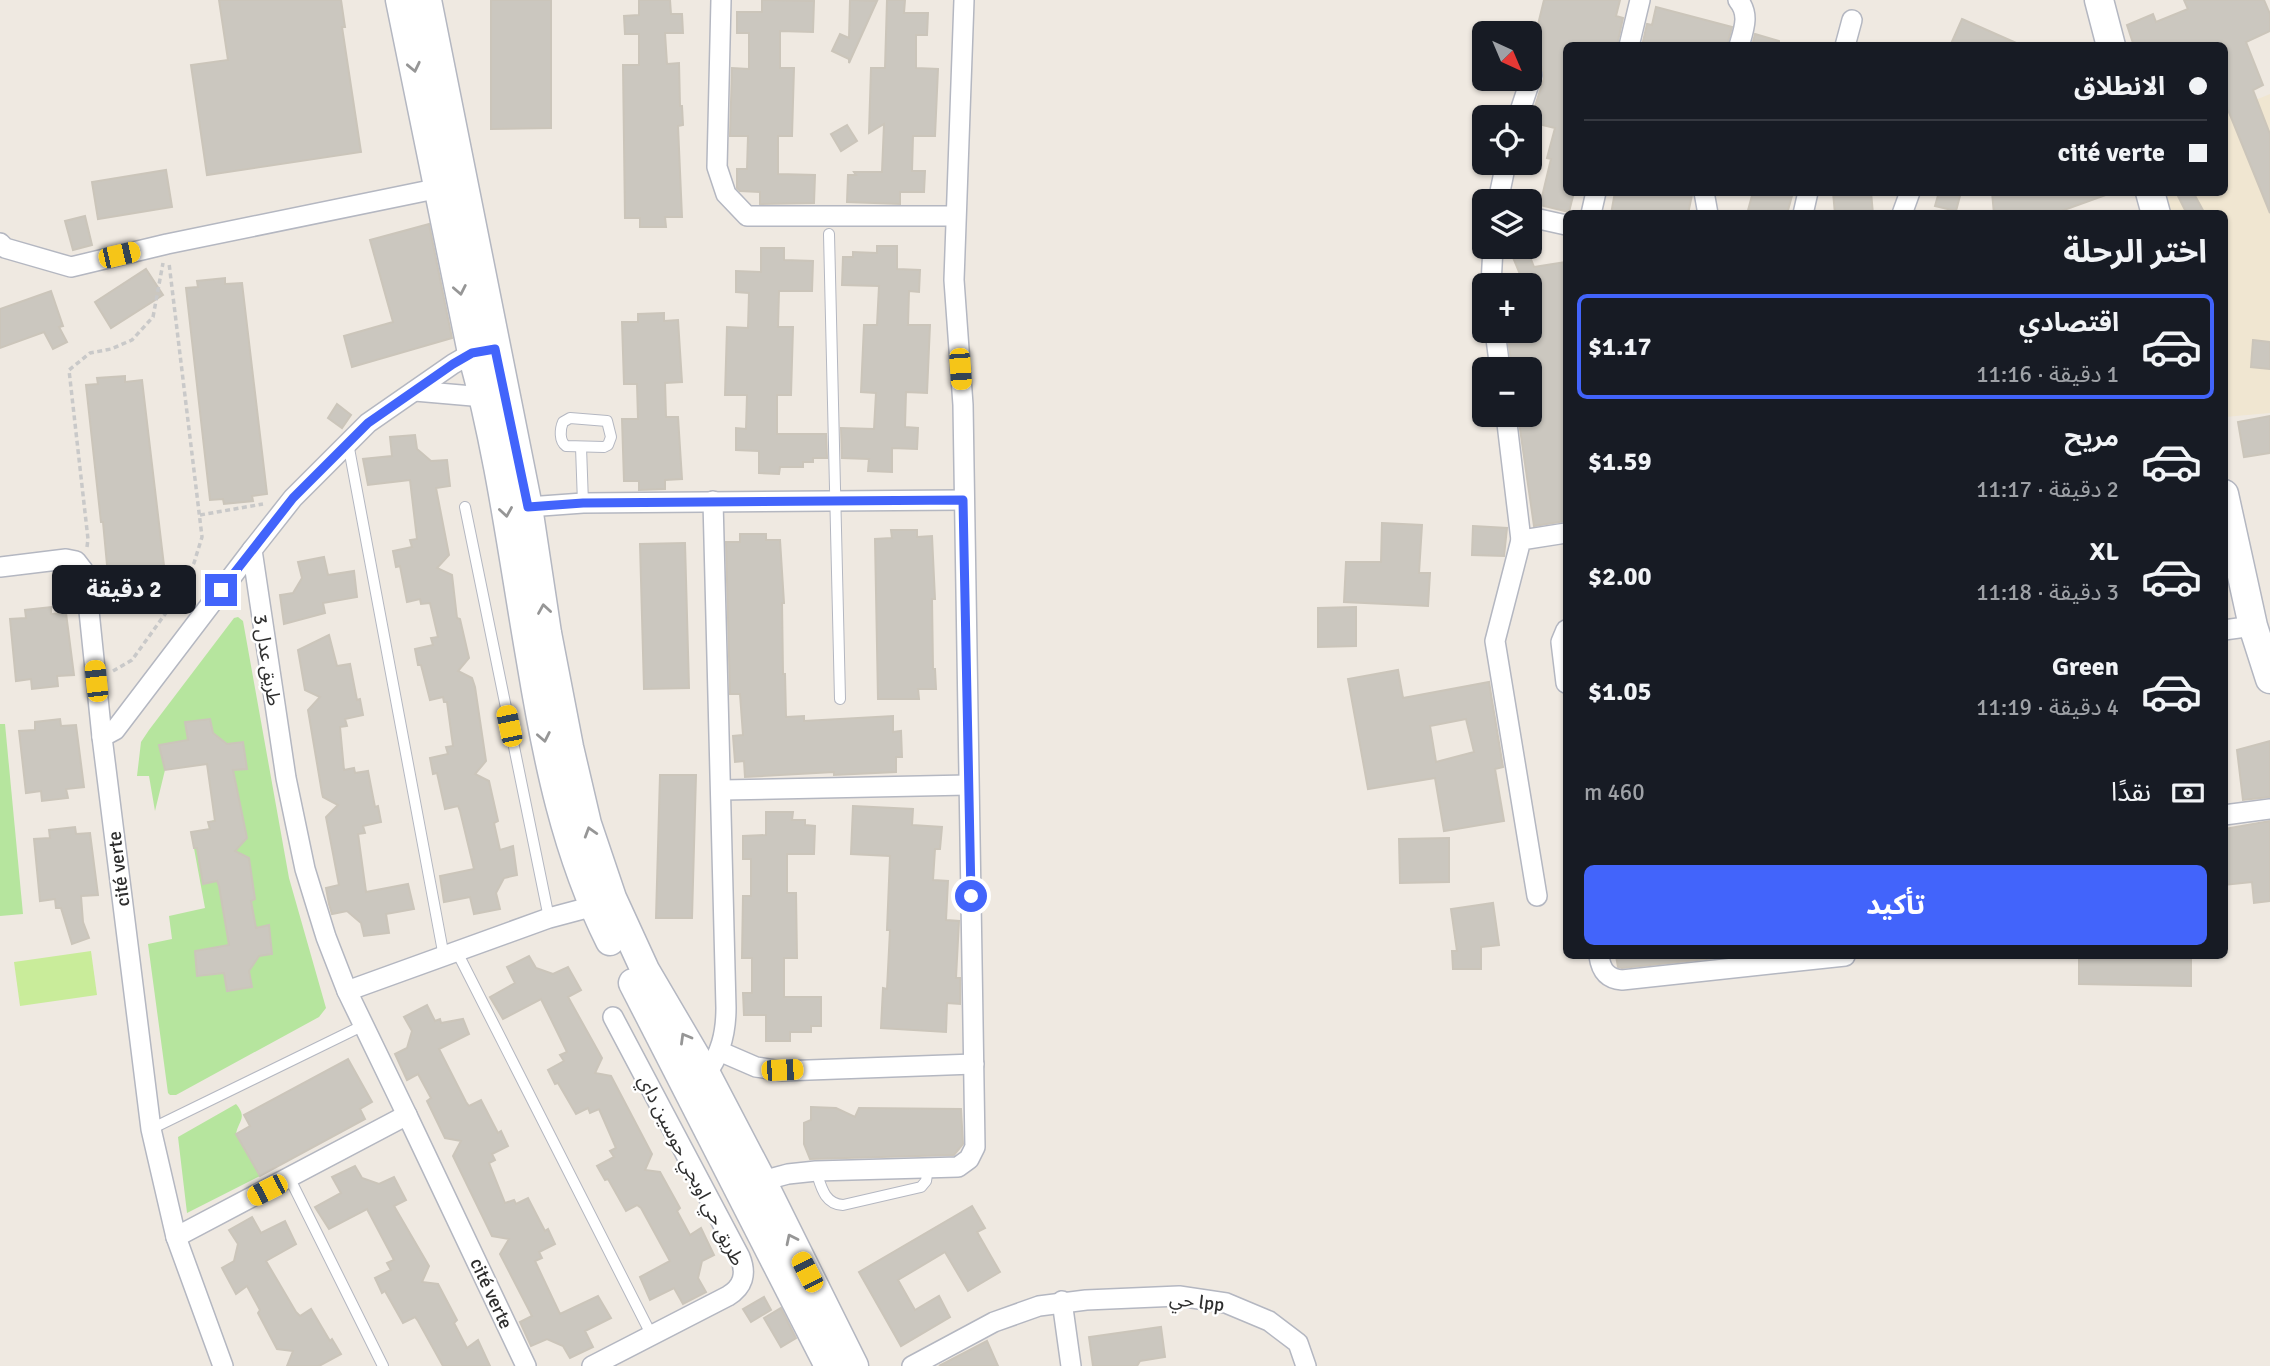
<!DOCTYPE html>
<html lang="ar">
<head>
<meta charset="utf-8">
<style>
	:root { --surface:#171b24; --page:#242831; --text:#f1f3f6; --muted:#9ea1a6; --line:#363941; --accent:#4264fb }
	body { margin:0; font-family:Signika,"Noto Sans Arabic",sans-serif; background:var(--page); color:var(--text); direction:rtl; height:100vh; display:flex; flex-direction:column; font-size:26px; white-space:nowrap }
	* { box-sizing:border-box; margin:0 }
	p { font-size:23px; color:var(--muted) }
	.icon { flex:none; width:38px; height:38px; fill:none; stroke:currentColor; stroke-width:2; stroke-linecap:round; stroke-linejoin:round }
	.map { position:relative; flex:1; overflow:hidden; direction:ltr }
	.panel { position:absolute; left:1563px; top:210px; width:665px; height:749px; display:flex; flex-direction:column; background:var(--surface); border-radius:10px; box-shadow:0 2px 5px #0004; direction:rtl }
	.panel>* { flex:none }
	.hud { position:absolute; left:1563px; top:42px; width:665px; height:154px; border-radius:10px; box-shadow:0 2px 5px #0004; direction:rtl; display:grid; align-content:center; height:154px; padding:0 21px; background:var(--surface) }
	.needle { width:46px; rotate:136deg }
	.controls { position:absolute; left:1472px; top:21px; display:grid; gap:14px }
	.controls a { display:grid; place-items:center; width:70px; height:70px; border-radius:10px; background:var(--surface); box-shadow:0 2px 5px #0004; font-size:35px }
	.end { position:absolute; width:32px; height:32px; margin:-16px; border:9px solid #4264fb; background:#fff; box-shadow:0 0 0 4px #fff }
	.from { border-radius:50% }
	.bubble { position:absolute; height:49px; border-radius:10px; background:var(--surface); box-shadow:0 2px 5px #0004; font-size:23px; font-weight:700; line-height:49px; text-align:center; direction:rtl }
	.car { position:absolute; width:21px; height:42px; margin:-21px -10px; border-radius:9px; box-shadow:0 0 5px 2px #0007; background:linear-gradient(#f5c518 24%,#345 0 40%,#f5c518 0 76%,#345 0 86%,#f5c518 0) }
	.hud b { display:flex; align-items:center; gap:24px; height:66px; font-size:26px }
	.hud b+b { border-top:2px solid var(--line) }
	.hud i { width:18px; height:18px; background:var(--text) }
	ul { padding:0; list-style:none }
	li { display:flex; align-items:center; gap:21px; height:105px; margin:0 14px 10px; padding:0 7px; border:4px solid transparent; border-radius:10px }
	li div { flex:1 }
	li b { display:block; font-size:26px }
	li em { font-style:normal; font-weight:700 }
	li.selected { border-color:var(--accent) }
	li>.icon { width:63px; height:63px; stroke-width:1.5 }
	h2 { padding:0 21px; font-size:32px; line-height:84px }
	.pay { display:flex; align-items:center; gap:18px; height:77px; padding:0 21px; font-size:26px }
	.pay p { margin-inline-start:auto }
	.button { display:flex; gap:14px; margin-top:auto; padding:14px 21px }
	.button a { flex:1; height:80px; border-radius:10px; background:var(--accent); color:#fff; font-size:28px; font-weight:700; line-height:80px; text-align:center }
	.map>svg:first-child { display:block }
	.education { fill:#f0e6d1 }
	.green { fill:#b6e59e }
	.pitch { fill:#c9ec9a }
	.building { fill:#cbc7bf; stroke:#cbc5ba; stroke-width:2; fill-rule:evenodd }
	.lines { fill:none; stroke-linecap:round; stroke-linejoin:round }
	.lane-casing { stroke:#b4b7c1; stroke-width:12 }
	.street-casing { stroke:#b4b7c1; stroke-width:22 }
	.secondary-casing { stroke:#b4b7c1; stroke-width:31 }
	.path { stroke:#c9c9c9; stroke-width:3.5; stroke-dasharray:5 3.5; stroke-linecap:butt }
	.lane { stroke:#fff; stroke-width:10 }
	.street { stroke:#fff; stroke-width:19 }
	.secondary { stroke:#fff; stroke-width:28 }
	.oneway { stroke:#969696 }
	.route { stroke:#4264fb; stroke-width:9 }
	.labels { text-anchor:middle; stroke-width:5; stroke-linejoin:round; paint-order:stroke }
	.street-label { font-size:19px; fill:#2e2e2e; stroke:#fff }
</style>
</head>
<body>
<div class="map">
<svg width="2270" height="1366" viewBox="0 0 2270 1366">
	<rect width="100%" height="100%" fill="#efe9e1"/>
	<polygon class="education" points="2270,94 2270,413 2225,417 2224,214 2166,213 2161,193 2224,192 2224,113"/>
	<g class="green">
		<polygon points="238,617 243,621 289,878 326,1008 319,1017 176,1095 170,1095 168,1093 148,944 172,939 169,916 205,908 191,832 209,829 208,822 215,820 207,764 165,770 155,811 149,776 137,776 141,742 149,730 234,618"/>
		<polygon points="0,724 5,724 23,914 0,916"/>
		<path d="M236,1104C248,1118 238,1121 236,1134L260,1176L187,1213L178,1137Z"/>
	</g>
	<polygon class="pitch" points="91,951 97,995 20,1006 14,962"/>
	<g class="building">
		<polygon points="219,0 341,0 345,27 342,27 361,152 207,175 191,65 228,60"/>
		<polygon points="491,0 551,0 551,128 491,129"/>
		<polygon points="639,0 670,0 671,14 682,14 683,33 665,33 667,64 679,63 680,106 682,106 683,125 678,126 682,217 665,217 666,227 640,227 640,218 625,218 623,65 639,65 639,34 625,34 624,16 639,15"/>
		<polygon points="762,0 814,1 813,32 780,31 780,68 794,68 792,136 778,136 778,174 815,175 814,203 760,204 760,192 740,191 737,188 737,169 747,169 748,136 730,136 732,68 749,69 749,33 737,33 737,12 762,12"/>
		<polygon points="850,0 877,1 849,63 849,59 832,51 840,34 849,38"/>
		<polygon points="887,0 905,0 904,13 928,13 927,35 916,35 916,68 938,69 935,136 913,136 912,171 925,171 924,192 900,192 900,204 847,202 848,175 856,175 854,172 882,172 884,124 869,133 871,68 885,68"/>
		<polygon points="1544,0 1620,0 1616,16 1623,18 1617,46 1566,46 1566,192 1574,192 1569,212 1540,205 1551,159 1547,158 1555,128 1530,122 1544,78 1542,67 1536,64 1530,63 1530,57"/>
		<polygon points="2184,0 2264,0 2270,14 2270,31 2246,42 2263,85 2253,90 2270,134 2270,213 2224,100 2224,46 2134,46 2127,25 2153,14 2156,22 2188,9"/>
		<polygon points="1656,7 1732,27 1727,46 1642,46 1647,24 1652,25"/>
		<polygon points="1962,19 2023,46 1950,46"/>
		<polygon points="1755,34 1779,41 1779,46 1752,46"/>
		<polygon points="847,125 857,141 841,151 831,134"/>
		<polygon points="166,170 172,207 98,219 92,182"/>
		<polygon points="1615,192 1692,192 1692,195 1688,214 1611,214"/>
		<polygon points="1753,192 1793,192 1787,214 1747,214"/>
		<polygon points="1833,192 1871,192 1873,214 1835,214"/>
		<polygon points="1939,192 1961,192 1956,211 1935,206"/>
		<polygon points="1992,192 2105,192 2106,195 2053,214 1994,214"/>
		<polygon points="2176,192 2193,192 2205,214 2187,214"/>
		<polygon points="85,216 92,245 73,250 65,221"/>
		<polygon points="429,224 452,338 352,367 344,336 393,322 370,240"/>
		<polygon points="877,246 897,246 897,269 920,270 919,292 909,291 908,325 930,325 927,393 906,392 905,427 918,428 917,449 892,448 892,472 868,471 869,459 842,458 841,428 874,429 876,393 861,392 864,325 877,325 879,286 842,285 843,257 853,257 853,252 877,253"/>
		<polygon points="761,248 784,248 784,260 813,261 812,291 779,291 778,327 793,327 791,395 777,395 777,434 826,434 827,458 813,458 813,462 803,462 803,467 780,467 779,474 759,473 759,451 736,450 736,428 746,429 747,395 725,395 727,327 748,328 749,293 736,292 736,271 761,272"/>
		<polygon points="1527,249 1534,267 1566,262 1566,521 1534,526 1518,415 1530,415 1530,369 1512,369 1507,331 1530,331 1530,276 1522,279 1512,255"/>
		<polygon points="146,269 163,295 111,328 95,302"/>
		<polygon points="225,278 225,284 242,283 267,494 252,496 253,501 224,504 223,499 210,500 186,288 198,287 197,281"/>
		<polygon points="51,291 63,326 59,327 67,342 53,349 44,332 0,348 0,309"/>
		<polygon points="664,313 664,321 678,320 682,382 665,383 666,417 678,417 682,479 665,480 665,489 639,490 639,481 624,481 622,419 638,419 637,384 624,384 622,322 638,322 638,314"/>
		<polygon points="2253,340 2270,342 2270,369 2251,367"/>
		<polygon points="125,376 125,382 142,380 167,591 154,593 155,598 124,601 123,596 110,597 103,522 101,522 86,385 98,384 97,378"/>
		<polygon points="337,404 351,415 342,428 328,418"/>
		<polygon points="2270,416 2270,453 2244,457 2238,422"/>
		<polygon points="415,435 417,449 431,461 447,460 450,486 436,488 449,555 437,568 452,575 457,618 460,619 469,658 458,671 472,678 475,687 486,761 475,774 489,781 498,821 494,823 500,850 513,846 517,875 504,878 496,893 500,909 474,914 470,897 444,902 440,876 474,869 460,811 458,806 445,809 437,773 433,774 430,758 448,754 446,747 453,746 447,702 444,702 443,697 430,700 421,665 418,665 415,649 433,645 431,638 438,637 430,603 421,604 420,599 407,602 400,566 396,567 393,551 412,547 410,540 417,539 410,480 368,485 363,459 392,456 390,437"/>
		<polygon points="1382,523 1422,525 1419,573 1430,573 1428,606 1344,602 1346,562 1381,562"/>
		<polygon points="1473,526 1507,528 1504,556 1472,555"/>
		<polygon points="891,530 917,530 917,537 932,536 935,599 932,599 933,669 935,669 936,689 918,689 919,699 878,699 875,539 892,538"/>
		<polygon points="740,534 766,534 766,540 780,540 784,603 782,603 783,674 785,674 786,717 804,716 804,721 893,716 893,732 901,731 902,757 896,757 896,772 834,775 834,772 745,777 744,761 735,762 733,736 743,735 740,694 730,694 726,542 740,542"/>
		<polygon points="685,543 689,688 644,689 640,544"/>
		<polygon points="324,557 328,575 354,571 357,597 323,603 325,613 284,624 280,595 293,593 302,578 298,562"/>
		<polygon points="51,607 51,614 66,613 74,675 57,676 58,686 32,689 31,679 16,681 10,619 26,618 25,610"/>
		<polygon points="1356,607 1356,646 1318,647 1318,608"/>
		<polygon points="329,635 337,666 350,664 357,700 360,699 363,715 345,719 347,726 340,727 344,770 354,768 355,773 368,771 375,807 378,806 381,822 363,826 365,833 358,834 366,892 408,884 414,909 386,914 389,933 364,936 361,923 347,911 332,914 329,904 326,888 339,885 326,817 338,805 323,797 322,793 308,710 320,697 305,690 298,650"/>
		<path d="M1398,670L1403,698L1489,682L1503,767L1495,769L1504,821L1444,831L1435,778L1368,789L1348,679ZM1466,719L1474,752L1436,762L1430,726Z"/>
		<polygon points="60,719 61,726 76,725 84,787 66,789 68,798 42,801 41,791 26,793 19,731 35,730 35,722"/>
		<polygon points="210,719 213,733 227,744 243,742 247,769 233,770 247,838 235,851 249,858 255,899 251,901 256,928 269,925 272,954 259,956 249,971 252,987 227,991 224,973 197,976 195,951 229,945 219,886 217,881 203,884 197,848 194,848 191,832 210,829 208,822 215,821 207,764 165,770 159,745 188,740 185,722"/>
		<polygon points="2270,741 2270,797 2243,800 2237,750"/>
		<polygon points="660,775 696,775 692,918 656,918"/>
		<polygon points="853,806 913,809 912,825 942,827 940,849 935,849 933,880 948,881 946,920 959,921 956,978 960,978 960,1004 947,1003 946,1032 881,1028 883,988 887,989 890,930 887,930 890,856 851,854"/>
		<polygon points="766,812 793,812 792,820 805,820 805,825 815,826 814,854 787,854 787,893 796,893 797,958 784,958 784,997 821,997 821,1026 811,1026 811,1032 790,1032 790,1041 766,1041 766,1015 744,1015 743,993 752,993 752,958 742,958 743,896 751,896 751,859 743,859 743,836 766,835"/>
		<polygon points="2270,821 2270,901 2254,903 2252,882 2224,885 2224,829"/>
		<polygon points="75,827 76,834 90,833 98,895 81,896 83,922 89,938 72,944 61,908 56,908 55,899 40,901 34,839 50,838 49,830"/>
		<polygon points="1449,838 1449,882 1400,883 1399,839"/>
		<polygon points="1493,903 1499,945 1481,947 1481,969 1453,969 1452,951 1457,951 1451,909"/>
		<polygon points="529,956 536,968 553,974 568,967 581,990 568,997 602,1058 595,1073 611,1076 652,1154 645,1170 660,1172 680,1208 677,1211 690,1235 701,1228 714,1255 702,1261 698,1278 706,1292 683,1304 674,1288 650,1300 640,1277 670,1261 641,1208 637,1205 626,1211 608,1179 605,1180 597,1166 614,1157 610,1151 616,1148 599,1109 590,1113 588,1108 576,1114 558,1083 555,1084 548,1070 564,1061 560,1055 567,1052 541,999 503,1019 490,997 515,983 507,967"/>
		<polygon points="1616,956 1735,956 1622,968 1618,967"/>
		<polygon points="2079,956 2191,956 2191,986 2079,984"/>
		<polygon points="427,1005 435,1021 440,1019 441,1023 463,1019 469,1034 439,1049 466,1102 469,1106 481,1100 498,1133 501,1131 508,1146 492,1154 495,1160 489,1163 505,1203 514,1200 516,1204 528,1198 545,1231 548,1229 555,1244 539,1252 542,1258 535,1261 560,1314 598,1296 611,1318 585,1331 593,1347 570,1358 563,1346 547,1339 531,1346 520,1322 532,1316 500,1254 509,1239 492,1236 453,1156 461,1141 445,1138 427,1101 431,1098 418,1074 407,1080 395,1054 407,1048 412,1031 404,1017"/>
		<polygon points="348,1059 372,1102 360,1109 365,1119 260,1176 236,1134 250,1126 244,1115"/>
		<polygon points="811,1107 836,1108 855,1117 859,1108 961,1109 963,1144 954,1155 810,1159 804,1144 804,1123 811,1120"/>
		<polygon points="355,1166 362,1178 379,1184 394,1177 406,1200 394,1206 429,1266 422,1282 438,1284 457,1320 454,1323 467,1348 478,1340 490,1366 443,1366 418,1321 415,1317 403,1323 385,1291 382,1293 375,1278 391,1270 387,1263 394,1260 367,1209 329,1229 315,1207 341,1193 332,1177"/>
		<polygon points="972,1206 985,1228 977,1232 1000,1272 968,1291 945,1252 898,1280 915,1310 939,1296 950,1317 901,1346 859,1272"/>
		<polygon points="252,1217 261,1233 285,1221 296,1244 266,1261 296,1312 300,1316 311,1309 330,1341 332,1339 341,1354 319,1366 287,1366 293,1351 277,1349 258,1313 260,1310 247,1286 236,1294 222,1268 234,1261 238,1244 229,1230"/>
		<polygon points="764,1297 771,1310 751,1322 743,1309"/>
		<polygon points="781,1308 796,1338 781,1347 764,1318"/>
		<polygon points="1161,1327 1165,1357 1140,1361 1137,1366 1093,1366 1089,1337"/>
		<polygon points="987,1341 998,1366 939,1366"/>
	</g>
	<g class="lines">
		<defs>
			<g id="lane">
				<polyline points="829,234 840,699"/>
				<path d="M570,418L607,421L611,437L608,445L604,447L566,446C559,441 560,429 563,422Z"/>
				<polyline points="348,443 444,957"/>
				<polyline points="581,447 583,503"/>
				<polyline points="465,507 549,918"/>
				<polyline points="457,952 652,1336"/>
				<polyline points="151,1129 364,1025"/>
				<path d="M816,1171C821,1186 824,1204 843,1205L921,1187L926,1181L928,1168"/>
				<polyline points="290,1179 383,1366"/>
			</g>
			<g id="street">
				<polyline points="721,0 717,167 726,194 747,216 955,216"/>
				<path d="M1738,0C1750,14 1744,29 1739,46"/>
				<polyline points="1629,46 1640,0"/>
				<polyline points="1845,46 1852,20"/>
				<polyline points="1518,117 1532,75"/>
				<polyline points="1704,192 1708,214"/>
				<polyline points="1498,201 1506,163"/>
				<polyline points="1591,214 1596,192"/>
				<polyline points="1803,214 1808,192"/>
				<polyline points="1902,214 1910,192"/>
				<polyline points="1530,217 1566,225"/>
				<polyline points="0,243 5,248 71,267 167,244 440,188"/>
				<polyline points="1491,285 1493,247"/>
				<polyline points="1495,331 1500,369"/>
				<polyline points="415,391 484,397 494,394"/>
				<polyline points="1506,415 1521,540"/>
				<polyline points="528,507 583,503 963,500"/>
				<polyline points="0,567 66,559 76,561 83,570 86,582 102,737"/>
				<polyline points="1566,630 1561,642 1566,683"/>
				<polyline points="2224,630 2253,626"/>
				<polyline points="722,790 968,785"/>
				<polyline points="2224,815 2270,809"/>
				<polyline points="1537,896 1495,641 1521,540 1566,533"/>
				<path d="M1599,956C1601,970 1607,979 1622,980L1845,956"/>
				<polyline points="347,991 326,937 305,869 286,778 252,550 293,498 368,423 453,364 472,353 484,351"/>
				<polyline points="719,1051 756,1067 782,1071 974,1064"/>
				<path d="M706,1074C721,1054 726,1033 726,1008L713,501"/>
				<polyline points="407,1115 347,991 549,918 594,906"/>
				<polyline points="762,1181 788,1174 816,1171 958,1167 969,1159 975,1147 963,405 954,280 964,0"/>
				<polyline points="176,1237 407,1115 526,1366"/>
				<polyline points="1062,1301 1071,1366"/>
				<polyline points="223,1366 176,1237 151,1129 102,737 115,730 252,550"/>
				<path d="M592,1366L728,1296C743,1287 747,1274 740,1257L613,1017"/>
				<polyline points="912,1366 994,1322 1039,1306 1086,1300 1179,1296 1226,1303 1269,1321 1298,1343 1306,1366"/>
			</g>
			<g id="secondary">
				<path d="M400,0L472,353C500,454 513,558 531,661C547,758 566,853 610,941"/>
				<polyline points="427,0 528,507 547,633 569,747 587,824 612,898 645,970 706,1074 762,1181 854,1366"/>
				<polyline points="2099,0 2111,46"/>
				<polyline points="2150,192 2156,214"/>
				<polyline points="2224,494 2253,626 2270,679"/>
				<polyline points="633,983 829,1366"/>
			</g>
		</defs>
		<use href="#lane" class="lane-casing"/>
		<use href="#street" class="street-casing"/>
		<use href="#secondary" class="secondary-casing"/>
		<g class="path">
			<polyline points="200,515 263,504"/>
			<polyline points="87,547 88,539 69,370 90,353 111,349 132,340 153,317 163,263"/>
			<polyline points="113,671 132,660 168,610 194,563 202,537 169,263"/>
		</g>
		<use href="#lane" class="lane"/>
		<use href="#street" class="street"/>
		<use href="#secondary" class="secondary"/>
	</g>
	<defs><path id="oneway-chevron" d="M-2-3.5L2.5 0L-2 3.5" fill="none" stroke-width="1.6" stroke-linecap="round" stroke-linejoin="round" transform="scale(1.75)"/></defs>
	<g class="oneway">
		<use href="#oneway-chevron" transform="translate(414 67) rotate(78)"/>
		<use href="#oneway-chevron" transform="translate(460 290) rotate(79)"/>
		<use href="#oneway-chevron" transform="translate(506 512) rotate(81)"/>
		<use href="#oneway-chevron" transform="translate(544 609) rotate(-99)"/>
		<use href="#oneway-chevron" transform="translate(544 737) rotate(79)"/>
		<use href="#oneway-chevron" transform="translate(590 832) rotate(-107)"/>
		<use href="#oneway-chevron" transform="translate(685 1038) rotate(-120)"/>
		<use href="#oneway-chevron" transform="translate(791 1239) rotate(-116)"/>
	</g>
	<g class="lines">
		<polyline class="route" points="221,590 293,498 368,423 453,364 472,353 495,349 528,507 583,503 963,500 971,896"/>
	</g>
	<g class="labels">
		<g class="street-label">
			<text transform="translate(268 660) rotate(81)" y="7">طريق عدل 3</text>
			<text transform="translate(118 869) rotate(-97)" y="7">cité verte</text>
			<text transform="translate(692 1170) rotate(63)" y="7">طريق حي اوبجي حوسين داي</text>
			<text transform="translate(492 1293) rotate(65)" y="7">cité verte</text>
			<text transform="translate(1197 1301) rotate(7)" y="7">حي lpp</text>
		</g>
	</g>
</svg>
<div class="controls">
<a><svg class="needle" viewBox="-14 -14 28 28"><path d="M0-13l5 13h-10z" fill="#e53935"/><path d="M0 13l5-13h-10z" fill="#9ea1a6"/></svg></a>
<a><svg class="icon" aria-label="locate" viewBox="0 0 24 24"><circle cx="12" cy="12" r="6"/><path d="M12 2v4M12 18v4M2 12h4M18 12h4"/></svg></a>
<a><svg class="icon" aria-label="layers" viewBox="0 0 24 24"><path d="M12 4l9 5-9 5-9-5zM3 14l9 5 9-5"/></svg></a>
<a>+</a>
<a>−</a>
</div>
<i class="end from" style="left:971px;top:896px"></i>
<i class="end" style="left:221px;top:590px"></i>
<div class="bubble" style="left:52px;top:565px;width:144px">2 دقيقة</div>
<i class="car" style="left:119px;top:255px;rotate:77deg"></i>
<i class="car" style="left:960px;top:369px;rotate:176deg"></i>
<i class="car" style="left:96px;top:681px;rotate:354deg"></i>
<i class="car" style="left:509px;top:726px;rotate:348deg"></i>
<i class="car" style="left:782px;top:1070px;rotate:88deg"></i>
<i class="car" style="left:267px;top:1190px;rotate:243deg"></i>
<i class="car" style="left:807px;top:1272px;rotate:333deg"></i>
<div class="hud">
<b><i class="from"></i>الانطلاق</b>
<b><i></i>cité verte</b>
</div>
<section class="panel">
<h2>اختر الرحلة</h2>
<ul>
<li class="selected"><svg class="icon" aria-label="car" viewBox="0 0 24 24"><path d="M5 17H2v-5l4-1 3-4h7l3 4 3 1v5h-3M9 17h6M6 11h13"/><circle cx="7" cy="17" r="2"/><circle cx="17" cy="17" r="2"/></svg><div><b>اقتصادي</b><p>1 دقيقة · 11:16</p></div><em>$1.17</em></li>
<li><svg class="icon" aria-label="car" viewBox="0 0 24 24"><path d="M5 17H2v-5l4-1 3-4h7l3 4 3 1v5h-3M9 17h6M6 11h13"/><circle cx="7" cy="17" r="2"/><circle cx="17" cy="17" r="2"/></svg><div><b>مريح</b><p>2 دقيقة · 11:17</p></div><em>$1.59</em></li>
<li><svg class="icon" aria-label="car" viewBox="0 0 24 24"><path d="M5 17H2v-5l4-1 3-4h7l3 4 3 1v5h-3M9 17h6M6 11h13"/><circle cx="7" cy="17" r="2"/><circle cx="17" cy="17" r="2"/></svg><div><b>XL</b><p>3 دقيقة · 11:18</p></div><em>$2.00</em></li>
<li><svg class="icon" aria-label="car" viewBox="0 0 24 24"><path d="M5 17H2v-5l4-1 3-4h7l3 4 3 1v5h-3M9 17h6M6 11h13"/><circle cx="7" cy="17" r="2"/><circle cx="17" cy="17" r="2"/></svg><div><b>Green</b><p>4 دقيقة · 11:19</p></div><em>$1.05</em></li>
</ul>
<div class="pay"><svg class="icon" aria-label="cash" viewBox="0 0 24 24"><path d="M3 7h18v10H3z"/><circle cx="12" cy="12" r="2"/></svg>نقدًا<p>460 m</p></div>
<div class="button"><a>تأكيد</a></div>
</section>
</div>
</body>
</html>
